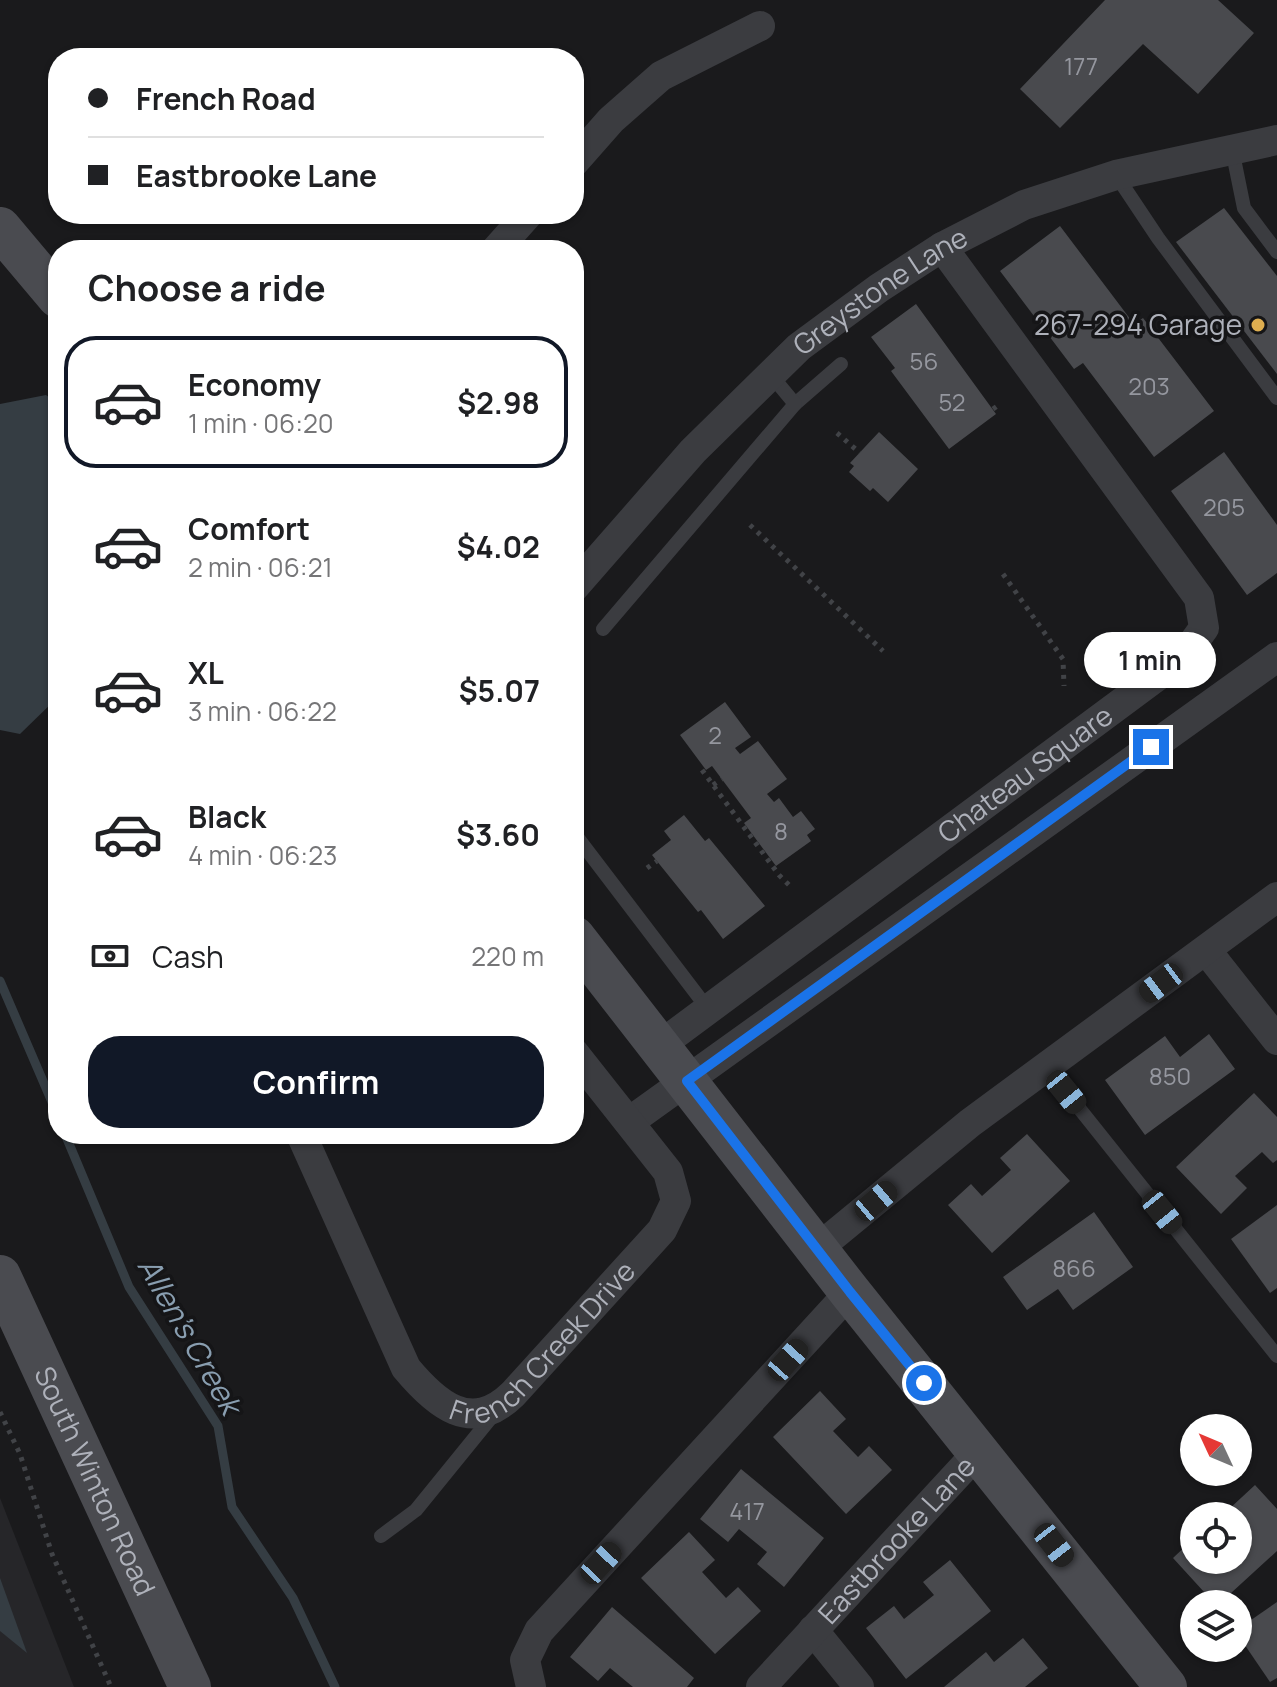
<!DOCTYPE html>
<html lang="en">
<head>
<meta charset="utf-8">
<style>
	:root { --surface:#fff; --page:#f6f6f6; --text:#202124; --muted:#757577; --line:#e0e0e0; --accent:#111827 }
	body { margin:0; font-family:Manrope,sans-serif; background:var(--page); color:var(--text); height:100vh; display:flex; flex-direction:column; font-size:30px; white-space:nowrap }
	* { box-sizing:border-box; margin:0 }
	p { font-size:26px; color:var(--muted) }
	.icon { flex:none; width:44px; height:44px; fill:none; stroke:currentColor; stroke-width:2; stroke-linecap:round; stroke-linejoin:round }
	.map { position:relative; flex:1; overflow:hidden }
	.panel { position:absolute; left:48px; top:240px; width:536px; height:904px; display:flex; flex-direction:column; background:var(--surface); border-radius:32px; box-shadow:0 2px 6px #0004 }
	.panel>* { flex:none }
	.hud { position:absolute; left:48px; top:48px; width:536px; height:176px; border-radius:32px; box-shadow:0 2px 6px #0004; display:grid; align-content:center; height:176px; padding:0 40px; background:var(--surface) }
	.needle { width:52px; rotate:314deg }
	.buttons { position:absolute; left:1180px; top:1414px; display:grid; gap:16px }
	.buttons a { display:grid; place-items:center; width:72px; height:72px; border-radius:50%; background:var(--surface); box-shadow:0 2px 6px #0004; font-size:40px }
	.end { position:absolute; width:36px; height:36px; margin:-18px; border:10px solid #1a73e8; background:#fff; box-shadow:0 0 0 4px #fff }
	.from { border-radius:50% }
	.bubble { position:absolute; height:56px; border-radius:28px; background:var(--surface); box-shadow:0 2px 6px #0004; font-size:26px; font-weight:700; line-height:56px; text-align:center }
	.car { position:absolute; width:24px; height:48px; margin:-24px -12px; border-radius:10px; box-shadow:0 0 6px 2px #0007; background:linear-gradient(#222 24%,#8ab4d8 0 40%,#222 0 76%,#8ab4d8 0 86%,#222 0) }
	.hud b { display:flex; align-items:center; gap:28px; height:76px; font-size:30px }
	.hud b+b { border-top:2px solid var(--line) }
	.hud i { width:20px; height:20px; background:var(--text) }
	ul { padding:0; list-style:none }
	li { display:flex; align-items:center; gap:24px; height:132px; margin:0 16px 12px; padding:0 24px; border:4px solid transparent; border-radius:32px }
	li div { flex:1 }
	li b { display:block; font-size:30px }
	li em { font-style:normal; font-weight:700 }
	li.active { border-color:var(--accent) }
	li>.icon { width:72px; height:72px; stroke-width:1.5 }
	h2 { padding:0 40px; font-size:36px; line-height:96px }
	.pay { display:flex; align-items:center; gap:20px; height:88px; padding:0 40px; font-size:30px }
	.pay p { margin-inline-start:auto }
	.action { display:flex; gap:16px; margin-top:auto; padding:16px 40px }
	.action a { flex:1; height:92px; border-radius:32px; background:var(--accent); color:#fff; font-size:32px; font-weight:700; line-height:92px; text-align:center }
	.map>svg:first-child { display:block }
	.built { fill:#262629 }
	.water { fill:#353d43 }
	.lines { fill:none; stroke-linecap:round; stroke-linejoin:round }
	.stream { stroke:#353d43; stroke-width:9 }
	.building { fill:#494a4e }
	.path { stroke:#414347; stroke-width:5; stroke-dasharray:4 6; stroke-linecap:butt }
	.lane { stroke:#3b3c40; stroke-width:14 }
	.street { stroke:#3b3c40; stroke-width:30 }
	.secondary { stroke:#4a4b50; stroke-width:42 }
	.route { stroke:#1a73e8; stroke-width:10 }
	.poi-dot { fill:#deae50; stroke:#151517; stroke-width:3 }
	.labels { text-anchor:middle; stroke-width:7; stroke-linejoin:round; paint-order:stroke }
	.number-label { font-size:24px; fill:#95979f }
	.street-label { font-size:28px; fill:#aeb1ba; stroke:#151517 }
	.poi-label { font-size:28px; fill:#aeb1ba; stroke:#151517; text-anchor:end }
	.water-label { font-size:30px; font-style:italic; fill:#899eb0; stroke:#151517 }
</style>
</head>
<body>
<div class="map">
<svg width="1277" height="1687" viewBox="0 0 1277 1687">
	<rect width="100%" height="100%" fill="#1a1a1c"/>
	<polygon class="built" points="0,1498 74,1687 0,1687"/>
	<g class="water">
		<polygon points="46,395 58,404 58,697 20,734 0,730 0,404"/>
		<polygon points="0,1578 27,1653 0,1631"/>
	</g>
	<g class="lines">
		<g class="stream">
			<polyline points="0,981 58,1116"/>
			<polyline points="65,1134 129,1287 218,1426 232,1507 293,1598 335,1687"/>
		</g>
	</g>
	<g class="building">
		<polygon points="1105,0 1218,0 1254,33 1198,94 1143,44 1060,128 1020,89"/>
		<polygon points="1224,208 1277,276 1277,374 1176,242"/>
		<polygon points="1060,226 1134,324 1143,318 1214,411 1154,457 1083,363 1074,369 1000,271"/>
		<polygon points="916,304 996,414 949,449 891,371 895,368 871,337"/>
		<polygon points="879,432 918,469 888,502 873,488 870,491 849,472 854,466 850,463"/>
		<polygon points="1224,452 1277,525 1277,573 1247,595 1171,491"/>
		<polygon points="725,702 751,737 735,748 740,754 758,741 787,779 767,794 774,802 779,798 793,817 801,811 815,829 807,835 811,841 776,866 744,823 751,818 712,766 706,770 680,735"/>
		<polygon points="684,815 705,841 709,838 765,906 723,939 701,910 698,912 652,855 671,840 664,831"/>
		<polygon points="1209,1034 1235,1069 1145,1135 1105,1080 1165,1036 1180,1057"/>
		<polygon points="1254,1093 1277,1117 1277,1160 1273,1163 1262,1152 1235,1176 1247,1188 1221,1214 1176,1167"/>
		<polygon points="1027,1134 1070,1181 992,1253 948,1205 971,1184 982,1196 1011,1170 1000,1158"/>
		<polygon points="1277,1205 1277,1288 1270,1293 1231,1239"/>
		<polygon points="1094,1212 1133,1267 1073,1310 1058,1289 1027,1310 1003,1277"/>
		<polygon points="820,1391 846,1419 833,1431 858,1457 869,1446 892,1470 846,1514 773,1437"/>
		<polygon points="741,1469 824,1538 784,1587 757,1564 767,1552 739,1529 728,1542 700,1519"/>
		<polygon points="1255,1485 1277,1509 1277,1551 1219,1604 1215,1604 1173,1558 1194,1538 1194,1560 1238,1560 1238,1516 1233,1516 1228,1510"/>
		<polygon points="689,1532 715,1560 702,1572 726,1598 738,1587 761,1611 715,1654 641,1578"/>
		<polygon points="950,1560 991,1611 906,1679 866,1628 894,1606 904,1619 934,1595 923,1582"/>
		<polygon points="1277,1602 1277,1678 1270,1682 1238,1635 1238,1629"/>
		<polygon points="612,1607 694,1678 687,1687 633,1687 610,1668 598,1681 570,1657"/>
		<polygon points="1023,1638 1048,1668 1025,1687 944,1687 986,1652 994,1662"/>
	</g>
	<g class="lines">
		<g class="path">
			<polyline points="993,409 1000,404"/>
			<polyline points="837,433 860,453"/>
			<polyline points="750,525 883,651"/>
			<polyline points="1003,574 1063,659 1064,686"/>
			<polyline points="702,770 779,875 791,887"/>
			<polyline points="713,785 722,779"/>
			<polyline points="647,868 657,861"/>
			<polyline points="0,1412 20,1454 52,1554 111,1687"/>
		</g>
		<g class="lane">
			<polyline points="1232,149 1244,208 1277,252"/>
			<polyline points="1116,175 1158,238 1277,398"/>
			<polyline points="795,404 841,364"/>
			<polyline points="603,629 795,404 771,375"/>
			<polyline points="574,833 708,1009"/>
			<polyline points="1047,1068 1277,1356"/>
			<polyline points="381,1536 416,1510 494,1414"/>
		</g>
		<g class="street">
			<polyline points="574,162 611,120 661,76 760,26"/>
			<polyline points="496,250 528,214"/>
			<path id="s1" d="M574,587L693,451L799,347L879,288L942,247L1024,205L1116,175L1277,140"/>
			<polyline points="1206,950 1277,1040"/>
			<path id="s2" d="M659,1046L1183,657L1204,628L1199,598L942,247"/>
			<polyline points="629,1122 1277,657"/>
			<path id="s3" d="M301,1134L406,1368C436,1404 471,1435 513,1394L662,1230L676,1201L668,1172L574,1053"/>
			<polyline points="817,1249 970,1123 1277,897"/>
			<polyline points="813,1630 859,1687"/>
			<polyline points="531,1687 525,1660 539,1631 850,1292"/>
			<path id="s4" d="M761,1687L979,1451"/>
		</g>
		<g class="secondary">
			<polyline points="0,228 58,297"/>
			<polyline points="574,937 850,1292 1166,1687"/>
			<path id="s5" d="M0,1276L190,1687"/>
		</g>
	</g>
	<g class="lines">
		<polyline class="route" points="924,1383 850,1292 687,1081 1151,747"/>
	</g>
	<circle class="poi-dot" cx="1258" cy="325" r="8"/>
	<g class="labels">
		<g class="number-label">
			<text x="1081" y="75">177</text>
			<text x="924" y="370">56</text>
			<text x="1149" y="395">203</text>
			<text x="952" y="411">52</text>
			<text x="1224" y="516">205</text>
			<text x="715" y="744">2</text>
			<text x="781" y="840">8</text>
			<text x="1170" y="1085">850</text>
			<text x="1074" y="1277">866</text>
			<text x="747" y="1520">417</text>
		</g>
		<g class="street-label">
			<text dy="10" stroke="none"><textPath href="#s1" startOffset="428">Greystone Lane</textPath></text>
			<text dy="10" stroke="none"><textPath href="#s2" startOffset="456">Chateau Square</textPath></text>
			<text dy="10" stroke="none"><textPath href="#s3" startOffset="438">French Creek Drive</textPath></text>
			<text dy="10" stroke="none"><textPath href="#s5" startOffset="226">South Winton Road</textPath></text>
			<text dy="10" stroke="none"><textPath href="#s4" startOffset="200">Eastbrooke Lane</textPath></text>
		</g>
		<g class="poi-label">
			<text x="1242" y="335">267-294 Garage</text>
		</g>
		<g class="water-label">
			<text transform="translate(189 1336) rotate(60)" y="10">Allen's Creek</text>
		</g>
	</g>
</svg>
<div class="buttons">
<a><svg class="needle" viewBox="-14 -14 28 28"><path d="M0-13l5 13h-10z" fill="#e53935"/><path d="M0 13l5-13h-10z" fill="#757577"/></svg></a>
<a><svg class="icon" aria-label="locate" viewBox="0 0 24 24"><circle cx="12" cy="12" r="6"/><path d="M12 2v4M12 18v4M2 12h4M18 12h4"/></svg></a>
<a><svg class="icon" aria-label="layers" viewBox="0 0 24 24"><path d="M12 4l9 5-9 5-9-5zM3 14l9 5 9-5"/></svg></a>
</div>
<i class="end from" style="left:924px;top:1383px"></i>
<i class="end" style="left:1151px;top:747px"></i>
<div class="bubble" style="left:1084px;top:632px;width:132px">1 min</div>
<i class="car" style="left:1161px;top:983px;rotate:233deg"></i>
<i class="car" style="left:1066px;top:1092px;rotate:141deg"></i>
<i class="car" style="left:876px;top:1201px;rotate:50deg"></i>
<i class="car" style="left:1162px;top:1212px;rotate:141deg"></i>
<i class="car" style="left:788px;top:1360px;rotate:42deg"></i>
<i class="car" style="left:1054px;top:1545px;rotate:142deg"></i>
<i class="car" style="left:601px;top:1563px;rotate:43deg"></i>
<div class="hud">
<b><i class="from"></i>French Road</b>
<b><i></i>Eastbrooke Lane</b>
</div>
<section class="panel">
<h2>Choose a ride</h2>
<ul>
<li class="active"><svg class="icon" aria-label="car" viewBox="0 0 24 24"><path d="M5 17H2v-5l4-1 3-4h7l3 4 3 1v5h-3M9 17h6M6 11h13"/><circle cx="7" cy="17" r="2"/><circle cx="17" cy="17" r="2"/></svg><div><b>Economy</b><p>1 min · 06:20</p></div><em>$2.98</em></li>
<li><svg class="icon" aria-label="car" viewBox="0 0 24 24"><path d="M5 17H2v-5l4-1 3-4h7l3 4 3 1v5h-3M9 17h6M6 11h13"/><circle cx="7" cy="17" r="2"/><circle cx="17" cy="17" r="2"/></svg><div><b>Comfort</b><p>2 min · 06:21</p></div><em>$4.02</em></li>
<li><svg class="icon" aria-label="car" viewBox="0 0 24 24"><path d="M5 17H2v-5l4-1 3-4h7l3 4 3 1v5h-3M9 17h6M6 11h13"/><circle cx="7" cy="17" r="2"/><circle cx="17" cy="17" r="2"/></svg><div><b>XL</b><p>3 min · 06:22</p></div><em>$5.07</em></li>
<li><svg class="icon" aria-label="car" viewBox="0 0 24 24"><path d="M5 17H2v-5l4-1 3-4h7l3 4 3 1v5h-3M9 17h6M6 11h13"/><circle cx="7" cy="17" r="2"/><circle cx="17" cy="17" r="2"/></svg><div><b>Black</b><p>4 min · 06:23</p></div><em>$3.60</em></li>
</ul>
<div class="pay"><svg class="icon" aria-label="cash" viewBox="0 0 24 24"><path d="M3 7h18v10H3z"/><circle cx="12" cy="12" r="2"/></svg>Cash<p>220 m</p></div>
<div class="action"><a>Confirm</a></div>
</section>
</div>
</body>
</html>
